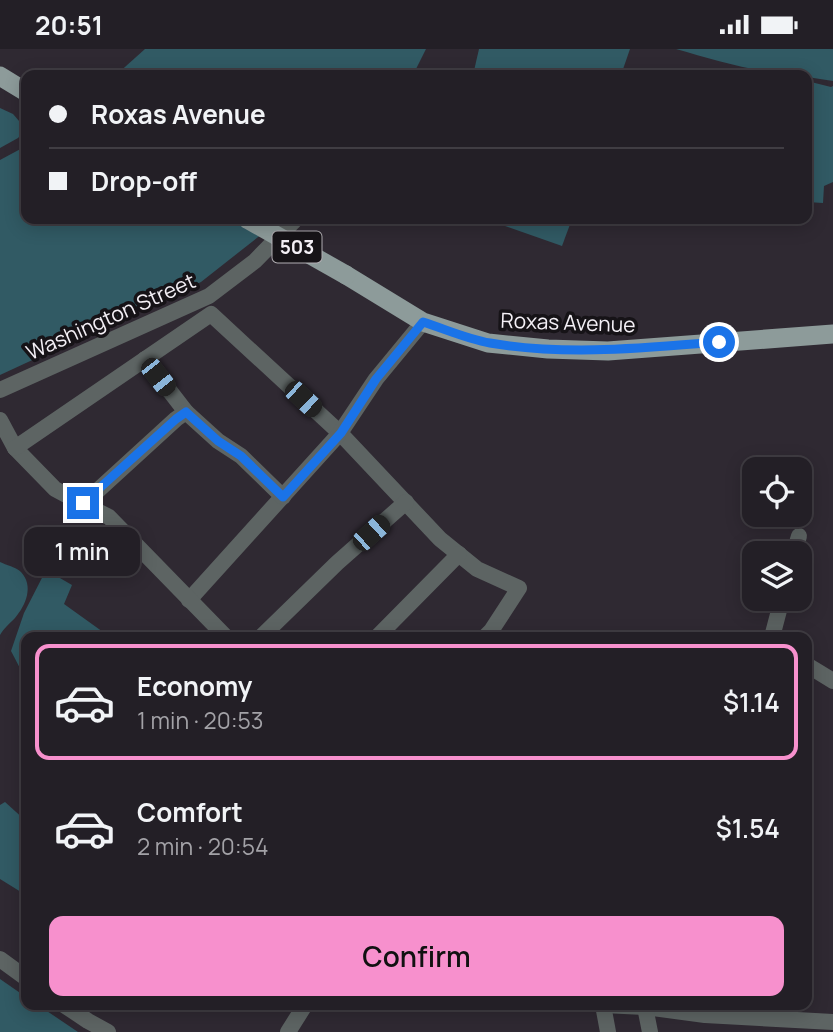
<!DOCTYPE html>
<html lang="en">
<head>
<meta charset="utf-8">
<style>
	:root { --surface:#231f26; --page:#2b272e; --text:#f1f3f6; --muted:#a3a2a7; --line:#403d43; --accent:#f790cd }
	body { margin:0; font-family:Manrope,sans-serif; background:var(--page); color:var(--text); height:100vh; display:flex; flex-direction:column; font-size:26px; white-space:nowrap }
	* { box-sizing:border-box; margin:0 }
	p { font-size:23px; color:var(--muted) }
	.icon { flex:none; width:38px; height:38px; fill:none; stroke:currentColor; stroke-width:2; stroke-linecap:round; stroke-linejoin:round }
	.map { position:relative; flex:1; overflow:hidden }
	.sheet { position:absolute; left:21px; top:583px; width:791px; height:378px; display:flex; flex-direction:column; background:var(--surface); border-radius:14px; box-shadow:0 4px 18px #0003,0 0 0 2px var(--line) }
	.sheet>* { flex:none }
	.top-card { position:absolute; left:21px; top:21px; width:791px; height:154px; border-radius:14px; box-shadow:0 4px 18px #0003,0 0 0 2px var(--line); display:grid; align-content:center; height:154px; padding:0 28px; background:var(--surface) }
	.buttons { position:absolute; left:742px; top:408px; display:grid; gap:14px }
	.buttons a { display:grid; place-items:center; width:70px; height:70px; border-radius:14px; background:var(--surface); box-shadow:0 4px 18px #0003,0 0 0 2px var(--line); font-size:35px }
	.end { position:absolute; width:32px; height:32px; margin:-16px; border:9px solid #1a73e8; background:#fff; box-shadow:0 0 0 4px #fff }
	.from { border-radius:50% }
	.bubble { position:absolute; height:49px; border-radius:14px; background:var(--surface); box-shadow:0 4px 18px #0003,0 0 0 2px var(--line); font-size:23px; font-weight:600; line-height:49px; text-align:center }
	.car { position:absolute; width:21px; height:42px; margin:-21px -10px; border-radius:9px; box-shadow:0 0 5px 2px #0007; background:linear-gradient(#222 24%,#8ab4d8 0 40%,#222 0 76%,#8ab4d8 0 86%,#222 0) }
	.top-card b { display:flex; align-items:center; gap:24px; height:66px; font-size:26px }
	.top-card b+b { border-top:2px solid var(--line) }
	.top-card i { width:18px; height:18px; background:var(--text) }
	ul { padding:12px 0 0; list-style:none }
	li { display:flex; align-items:center; gap:21px; height:116px; margin:0 14px 10px; padding:0 14px; border:4px solid transparent; border-radius:14px }
	li div { flex:1 }
	li b { display:block; font-size:26px }
	li em { font-style:normal; font-weight:600 }
	li.active { border-color:var(--accent) }
	li>.icon { width:63px; height:63px; stroke-width:1.5 }
	.primary-button { display:flex; gap:14px; margin-top:auto; padding:14px 28px }
	.primary-button a { flex:1; height:80px; border-radius:14px; background:var(--accent); color:#111; font-size:28px; font-weight:600; line-height:80px; text-align:center }
	.status { display:flex; justify-content:space-between; align-items:center; height:49px; padding:0 35px; background:var(--surface); direction:ltr }
	.status svg { height:19px; fill:currentColor }
	.map>svg:first-child { display:block }
	.water { fill:#315a64 }
	.lines { fill:none; stroke-linecap:round; stroke-linejoin:round }
	.minor { stroke:#5d6463; stroke-width:16 }
	.primary { stroke:#8d9b9a; stroke-width:19 }
	.primary-bridge { stroke:#8d9b9a; stroke-width:19 }
	.route { stroke:#1a73e8; stroke-width:9 }
	.labels { text-anchor:middle; stroke-width:7; stroke-linejoin:round; paint-order:stroke }
	.shield { fill:#161317; stroke:#b1aeb3; stroke-width:2 }
	.shield-label { font-size:19px; font-weight:bold; fill:#f4f0f6 }
	.street-label { font-size:21px; fill:#f4f0f6; stroke:#161317 }
</style>
</head>
<body>
<div class="status"><b>20:51</b><svg viewBox="0 0 49 12"><path d="M0 12V9h3v3zM5 12V6h3v6zM10 12V3h3v9zM15 12V0h3v12zM26 1h20v11H26zM47 4h2v5h-2z"/></svg></div>
<div class="map">
<svg width="833" height="983" viewBox="0 0 833 983">
	<rect width="100%" height="100%" fill="#2f2932"/>
	<g class="water">
		<polygon points="145,0 426,0 413,26 116,26"/>
		<polygon points="479,0 630,0 621,26 473,26"/>
		<path d="M676,0H833V32L807,28V26C763,26 718,12 676,0Z"/>
		<polygon points="807,32 831,38 833,37 833,133 824,137 823,154 807,153"/>
		<polygon points="0,59 13,65 26,80 18,89 0,99"/>
		<polygon points="26,97 26,170 281,170 201,233 0,326 0,111"/>
		<polygon points="485,170 572,170 562,197"/>
		<path d="M0,513C6,516 16,518 21,523C34,537 26,556 15,569C9,575 4,579 0,586Z"/>
		<polygon points="46,521 72,536 64,555 110,588 26,588 26,627 23,625 11,602 24,564"/>
		<polygon points="5,753 26,772 26,842 21,843 0,830 0,756"/>
		<polygon points="0,930 26,948 26,956 38,956 78,983 0,983"/>
	</g>
	<g class="lines">
		<g class="minor">
			<polyline points="145,310 186,363"/>
			<polyline points="0,341 209,247 255,212 296,170"/>
			<polyline points="0,371 15,399 55,440 83,455"/>
			<polyline points="15,399 211,265 340,384 440,490 477,520 519,539 491,582 485,588"/>
			<polyline points="794,504 799,487"/>
			<polyline points="189,551 340,384 376,330 423,273"/>
			<polyline points="226,588 109,468 83,455 176,370 186,363 218,392 241,407 283,448"/>
			<polyline points="261,588 337,514 406,453"/>
			<polyline points="377,588 459,505"/>
			<polyline points="772,588 782,550"/>
			<polyline points="807,616 833,632"/>
			<polyline points="0,910 26,929"/>
			<polyline points="64,956 88,972 108,983"/>
			<polyline points="603,956 645,958 705,966 833,973"/>
			<polyline points="603,956 608,983"/>
			<polyline points="645,958 650,983"/>
			<polyline points="288,983 305,956"/>
		</g>
		<g class="primary">
			<polyline points="0,27 26,43"/>
			<polyline points="346,226 423,273 488,294 548,300 608,302 833,285"/>
		</g>
		<polyline class="primary-bridge" points="247,170 346,226"/>
	</g>
	<g class="lines">
		<path class="route" d="M83,454L176,370L186,363L218,392L241,407L283,448L341,384L376,330L423,273C445,280 467,290 490,294C566,307 643,299 719,293"/>
	</g>
	<g class="labels">
		<rect class="shield" x="272.5" y="182.5" width="49" height="31" rx="5"/>
		<g class="shield-label">
			<text x="297" y="205">503</text>
		</g>
		<g class="street-label">
			<text transform="translate(111 268) rotate(-24)" y="7">Washington Street</text>
			<text transform="translate(568 274) rotate(2)" y="7">Roxas Avenue</text>
		</g>
	</g>
</svg>
<div class="buttons">
<a><svg class="icon" aria-label="locate" viewBox="0 0 24 24"><circle cx="12" cy="12" r="6"/><path d="M12 2v4M12 18v4M2 12h4M18 12h4"/></svg></a>
<a><svg class="icon" aria-label="layers" viewBox="0 0 24 24"><path d="M12 4l9 5-9 5-9-5zM3 14l9 5 9-5"/></svg></a>
</div>
<i class="end from" style="left:719px;top:293px"></i>
<i class="end" style="left:83px;top:454px"></i>
<div class="bubble" style="left:24px;top:478px;width:116px">1 min</div>
<i class="car" style="left:158px;top:328px;rotate:142deg"></i>
<i class="car" style="left:303px;top:350px;rotate:133deg"></i>
<i class="car" style="left:371px;top:484px;rotate:48deg"></i>
<div class="top-card">
<b><i class="from"></i>Roxas Avenue</b>
<b><i></i>Drop-off</b>
</div>
<section class="sheet">
<ul>
<li class="active"><svg class="icon" aria-label="car" viewBox="0 0 24 24"><path d="M5 17H2v-5l4-1 3-4h7l3 4 3 1v5h-3M9 17h6M6 11h13"/><circle cx="7" cy="17" r="2"/><circle cx="17" cy="17" r="2"/></svg><div><b>Economy</b><p>1 min · 20:53</p></div><em>$1.14</em></li>
<li><svg class="icon" aria-label="car" viewBox="0 0 24 24"><path d="M5 17H2v-5l4-1 3-4h7l3 4 3 1v5h-3M9 17h6M6 11h13"/><circle cx="7" cy="17" r="2"/><circle cx="17" cy="17" r="2"/></svg><div><b>Comfort</b><p>2 min · 20:54</p></div><em>$1.54</em></li>
</ul>
<div class="primary-button"><a>Confirm</a></div>
</section>
</div>
</body>
</html>
